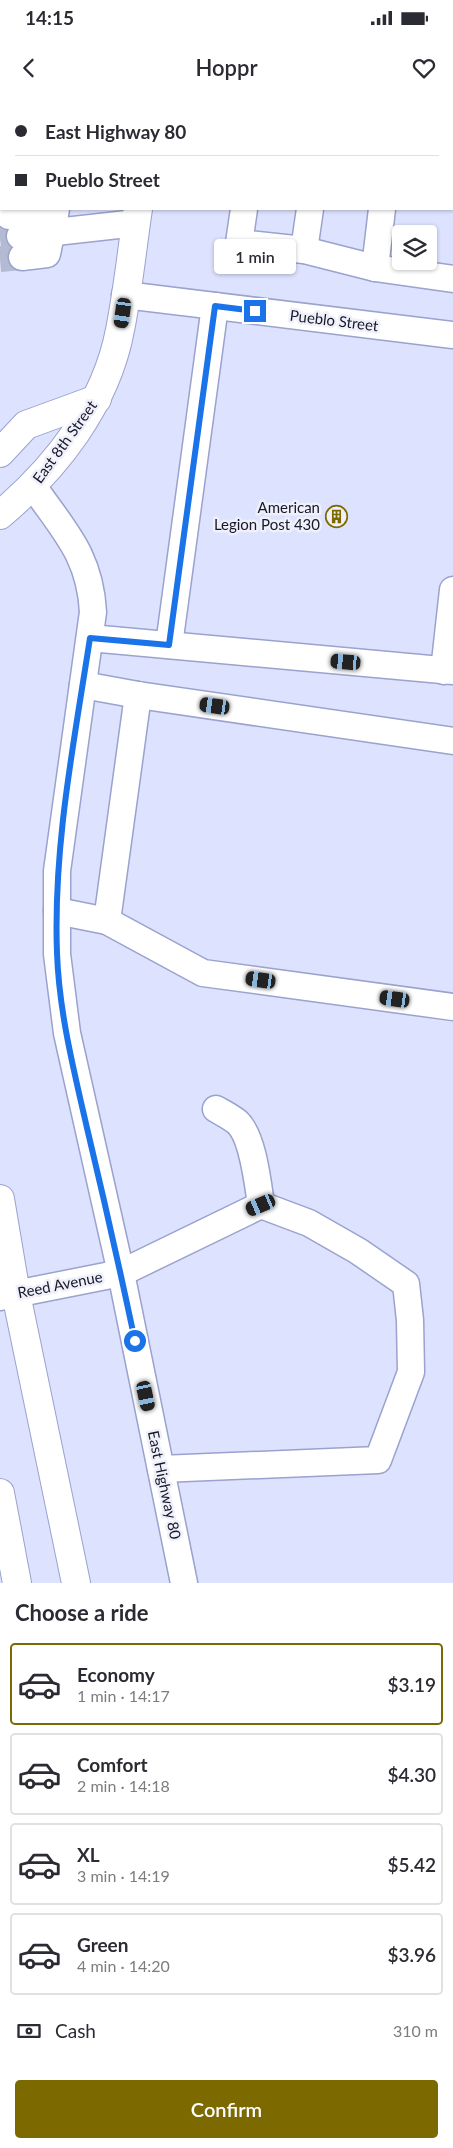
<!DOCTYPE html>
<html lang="en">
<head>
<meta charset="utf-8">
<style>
	:root { --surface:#fff; --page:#f2f2f3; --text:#2b2b33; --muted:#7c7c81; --line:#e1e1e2; --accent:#7c6a01 }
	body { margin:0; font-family:Lato,sans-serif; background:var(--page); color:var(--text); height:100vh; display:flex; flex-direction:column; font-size:19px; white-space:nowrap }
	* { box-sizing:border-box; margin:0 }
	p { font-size:16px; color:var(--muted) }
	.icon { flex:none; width:28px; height:28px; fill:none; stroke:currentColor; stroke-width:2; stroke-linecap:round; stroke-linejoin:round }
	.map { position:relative; height:1483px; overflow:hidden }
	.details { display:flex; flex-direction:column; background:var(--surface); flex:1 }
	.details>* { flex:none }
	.top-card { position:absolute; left:0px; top:0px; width:454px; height:110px; box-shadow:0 1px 4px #0004; display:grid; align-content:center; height:110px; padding:0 15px; background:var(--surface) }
	.fabs { position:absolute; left:392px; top:125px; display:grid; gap:10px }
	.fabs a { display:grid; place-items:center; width:45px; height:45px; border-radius:5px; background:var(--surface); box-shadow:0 1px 4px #0004; font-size:25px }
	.end { position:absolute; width:22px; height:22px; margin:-11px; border:6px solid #1a73e8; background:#fff; box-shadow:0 0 0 2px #fff }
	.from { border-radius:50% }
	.bubble { position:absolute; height:35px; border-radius:5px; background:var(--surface); box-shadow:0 1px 4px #0004; font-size:16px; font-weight:600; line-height:35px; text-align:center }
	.car { position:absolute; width:15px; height:30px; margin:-15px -8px; border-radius:6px; box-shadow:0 0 4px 1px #0007; background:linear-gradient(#222 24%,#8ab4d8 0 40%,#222 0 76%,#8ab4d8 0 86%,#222 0) }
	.top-card b { display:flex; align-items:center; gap:18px; height:48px; font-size:19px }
	.top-card b+b { border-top:1px solid var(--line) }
	.top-card i { width:12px; height:12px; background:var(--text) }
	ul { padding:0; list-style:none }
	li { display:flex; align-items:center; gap:15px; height:82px; margin:0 10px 8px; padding:0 5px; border:2px solid var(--line); border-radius:5px }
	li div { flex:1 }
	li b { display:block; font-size:19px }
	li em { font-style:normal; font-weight:600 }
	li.selected { border-color:var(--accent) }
	li>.icon { width:45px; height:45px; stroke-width:1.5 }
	h2 { padding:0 15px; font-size:22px; line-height:60px }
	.pay { display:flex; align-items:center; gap:12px; height:55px; padding:0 15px; font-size:19px }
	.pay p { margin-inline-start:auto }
	.action { display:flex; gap:10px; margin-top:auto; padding:10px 15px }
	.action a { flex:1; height:58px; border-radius:5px; background:var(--accent); color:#fff; font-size:20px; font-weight:600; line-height:58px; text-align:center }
	.status { display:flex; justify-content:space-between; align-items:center; height:35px; padding:0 25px; background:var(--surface); direction:ltr }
	.status svg { height:14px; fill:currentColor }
	header { display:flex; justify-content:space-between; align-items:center; height:65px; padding:0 15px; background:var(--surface); font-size:22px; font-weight:600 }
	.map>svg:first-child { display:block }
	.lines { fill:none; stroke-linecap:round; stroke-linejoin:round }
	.minor-tunnel { stroke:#b5bad3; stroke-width:26; stroke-dasharray:26 13; stroke-linecap:butt }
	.minor-casing { stroke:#9aa2ce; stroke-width:29 }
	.major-casing { stroke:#9aa2ce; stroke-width:30 }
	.minor { stroke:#fff; stroke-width:26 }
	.major { stroke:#fff; stroke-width:28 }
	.route { stroke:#1a73e8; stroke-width:6 }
	.labels { text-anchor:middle; stroke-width:5; stroke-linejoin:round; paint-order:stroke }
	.street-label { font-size:15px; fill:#161929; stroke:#eff0fa }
	.poi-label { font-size:15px; fill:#161929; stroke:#eff0fa; text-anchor:end }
</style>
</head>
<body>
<div class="status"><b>14:15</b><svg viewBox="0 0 49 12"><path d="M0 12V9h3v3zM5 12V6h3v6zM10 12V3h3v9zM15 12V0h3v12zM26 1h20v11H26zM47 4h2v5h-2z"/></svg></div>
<header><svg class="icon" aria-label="back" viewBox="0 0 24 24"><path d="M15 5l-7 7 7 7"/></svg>Hoppr<svg class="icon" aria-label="heart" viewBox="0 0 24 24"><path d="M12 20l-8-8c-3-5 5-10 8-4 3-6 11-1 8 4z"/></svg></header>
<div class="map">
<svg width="453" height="1483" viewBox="0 0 453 1483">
	<rect width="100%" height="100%" fill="#dde2fe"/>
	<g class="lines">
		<g class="minor-tunnel">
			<polyline points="0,139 20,136"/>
			<polyline points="0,159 22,157"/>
		</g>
		<defs>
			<g id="minor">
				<polyline points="61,1 61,0"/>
				<polyline points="257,1 257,0"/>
				<polyline points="324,1 324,0"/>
				<polyline points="0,3 1,3"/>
				<polyline points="244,109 239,143 304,150 375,168 382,109"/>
				<polyline points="9,116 55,113"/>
				<polyline points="20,136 136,123"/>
				<polyline points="304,150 310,109"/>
				<polyline points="22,157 47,154 56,109"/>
				<polyline points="375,168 453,179"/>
				<polyline points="125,195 453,235"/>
				<path d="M33,386C64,431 90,455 93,512L57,771V854L67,933L121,1173L184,1483"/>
				<polyline points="90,538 453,571"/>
				<polyline points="169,545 215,206"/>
				<polyline points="444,571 453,490"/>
				<polyline points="83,585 138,595 453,641"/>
				<polyline points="57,811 107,821 203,873 453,907"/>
				<polyline points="107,821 138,595"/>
				<path d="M0,1197L121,1173L261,1105C258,1084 253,1036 237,1022C231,1017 223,1013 216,1009"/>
				<polyline points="161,1369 378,1360 411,1272 410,1220 406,1184 358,1151 309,1123 261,1105"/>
			</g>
			<g id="major">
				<polyline points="154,1 154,0"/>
				<polyline points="0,353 26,325 97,299"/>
				<path d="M0,415C57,367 106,304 120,230C128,190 132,149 138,109"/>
				<polyline points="0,1099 16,1194 76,1483"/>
				<polyline points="0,1393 17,1483"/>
			</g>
		</defs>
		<use href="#minor" class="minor-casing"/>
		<use href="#major" class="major-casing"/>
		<use href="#minor" class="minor"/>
		<use href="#major" class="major"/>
	</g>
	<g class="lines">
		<path class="route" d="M135,1241C120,1170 104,1099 87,1028C74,971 59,912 57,853C53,747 74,642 90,538L169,545L215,206L255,211"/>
	</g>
	<defs>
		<symbol id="building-ring" viewBox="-11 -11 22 22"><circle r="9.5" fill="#eff0fa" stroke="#7c6a01" stroke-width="1.5"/><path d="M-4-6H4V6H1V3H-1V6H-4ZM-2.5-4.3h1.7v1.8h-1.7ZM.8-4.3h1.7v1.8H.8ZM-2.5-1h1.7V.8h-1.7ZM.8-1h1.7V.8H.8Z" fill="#7c6a01"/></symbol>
	</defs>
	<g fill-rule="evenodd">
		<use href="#building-ring" x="324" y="404" width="25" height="25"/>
	</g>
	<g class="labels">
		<g class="street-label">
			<text transform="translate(334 221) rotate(7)" y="5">Pueblo Street</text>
			<text transform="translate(65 342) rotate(-54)" y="5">East 8th Street</text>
			<text transform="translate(60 1185) rotate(-11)" y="5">Reed Avenue</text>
			<text transform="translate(164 1385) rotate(78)" y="5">East Highway 80</text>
		</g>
		<g class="poi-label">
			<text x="320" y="413">American<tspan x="320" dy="17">Legion Post 430</tspan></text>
		</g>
	</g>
</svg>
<div class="fabs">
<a><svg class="icon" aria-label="layers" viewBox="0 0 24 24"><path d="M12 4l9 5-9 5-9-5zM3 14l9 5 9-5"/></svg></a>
</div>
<i class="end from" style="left:135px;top:1241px"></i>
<i class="end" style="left:255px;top:211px"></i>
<div class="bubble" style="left:214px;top:139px;width:82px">1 min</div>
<i class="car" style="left:123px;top:213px;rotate:188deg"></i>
<i class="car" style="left:346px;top:562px;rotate:275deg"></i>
<i class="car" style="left:215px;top:606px;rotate:278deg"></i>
<i class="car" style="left:261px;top:880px;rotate:278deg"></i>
<i class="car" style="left:395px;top:899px;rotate:278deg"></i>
<i class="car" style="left:261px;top:1105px;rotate:247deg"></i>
<i class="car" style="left:146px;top:1296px;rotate:168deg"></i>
<div class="top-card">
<b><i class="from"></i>East Highway 80</b>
<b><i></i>Pueblo Street</b>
</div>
</div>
<section class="details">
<h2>Choose a ride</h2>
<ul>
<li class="selected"><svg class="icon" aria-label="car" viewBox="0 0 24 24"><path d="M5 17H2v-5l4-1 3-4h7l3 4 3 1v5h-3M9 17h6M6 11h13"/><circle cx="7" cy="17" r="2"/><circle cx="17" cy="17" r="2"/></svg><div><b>Economy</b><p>1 min · 14:17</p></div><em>$3.19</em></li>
<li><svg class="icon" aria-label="car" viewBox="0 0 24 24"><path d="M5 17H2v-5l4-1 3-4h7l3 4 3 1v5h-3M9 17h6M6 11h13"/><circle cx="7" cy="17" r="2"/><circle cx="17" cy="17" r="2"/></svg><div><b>Comfort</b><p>2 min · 14:18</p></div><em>$4.30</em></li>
<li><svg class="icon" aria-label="car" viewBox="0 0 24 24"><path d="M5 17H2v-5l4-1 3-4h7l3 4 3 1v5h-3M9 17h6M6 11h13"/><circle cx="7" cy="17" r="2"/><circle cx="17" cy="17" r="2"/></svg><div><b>XL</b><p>3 min · 14:19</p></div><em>$5.42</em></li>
<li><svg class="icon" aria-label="car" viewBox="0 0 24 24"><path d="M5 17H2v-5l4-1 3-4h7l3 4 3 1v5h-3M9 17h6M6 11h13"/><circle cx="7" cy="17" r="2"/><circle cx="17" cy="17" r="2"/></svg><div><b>Green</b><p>4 min · 14:20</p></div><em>$3.96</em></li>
</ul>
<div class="pay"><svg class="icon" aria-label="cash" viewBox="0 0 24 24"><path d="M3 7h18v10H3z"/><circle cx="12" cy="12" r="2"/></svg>Cash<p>310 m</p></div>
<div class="action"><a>Confirm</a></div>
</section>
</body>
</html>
